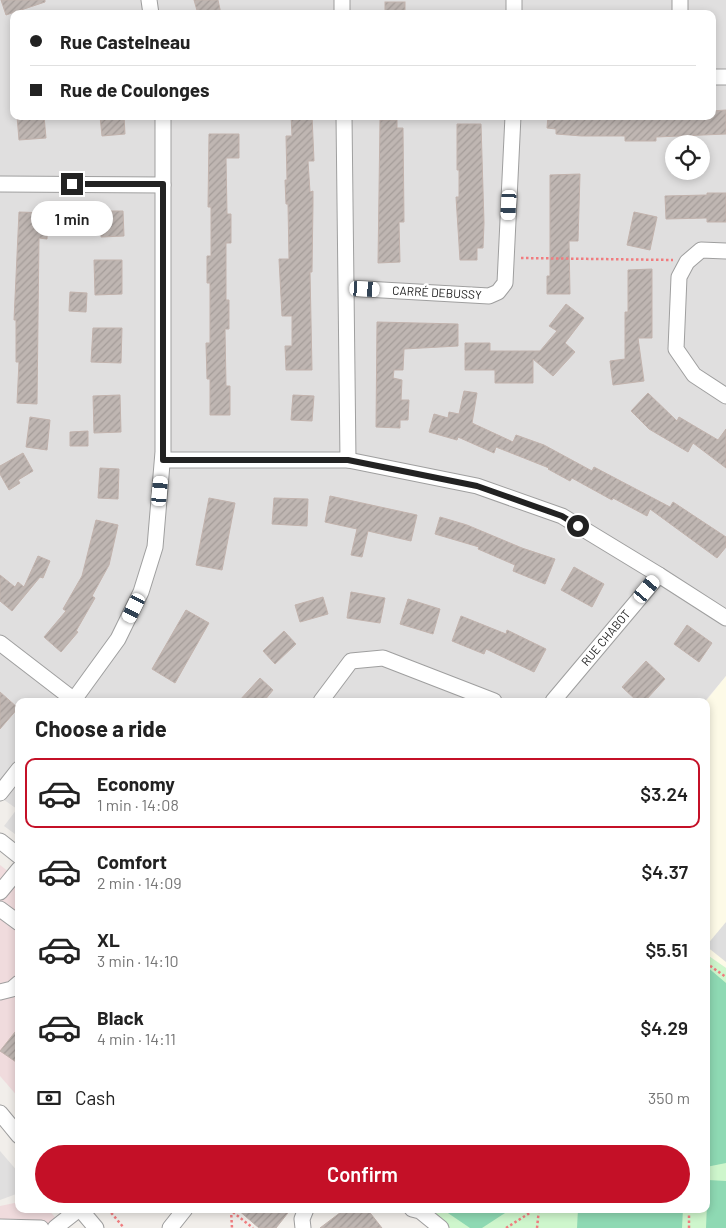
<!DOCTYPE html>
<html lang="en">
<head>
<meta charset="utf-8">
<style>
	:root { --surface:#fff; --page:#f2f2f2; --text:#222; --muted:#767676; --line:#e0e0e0; --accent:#c41027 }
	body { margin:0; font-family:Barlow,sans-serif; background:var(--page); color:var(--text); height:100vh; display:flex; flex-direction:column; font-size:19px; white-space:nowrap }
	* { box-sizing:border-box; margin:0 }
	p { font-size:16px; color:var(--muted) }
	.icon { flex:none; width:28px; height:28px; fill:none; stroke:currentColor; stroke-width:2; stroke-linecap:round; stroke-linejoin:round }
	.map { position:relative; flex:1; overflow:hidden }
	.details { position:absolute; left:15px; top:698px; width:695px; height:515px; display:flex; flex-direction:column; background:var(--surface); border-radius:10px; box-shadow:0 2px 8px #0003 }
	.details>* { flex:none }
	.top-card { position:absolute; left:10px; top:10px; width:706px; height:110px; border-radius:10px; box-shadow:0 2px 8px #0003; display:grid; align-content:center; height:110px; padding:0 20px; background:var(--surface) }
	.controls { position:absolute; left:665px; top:135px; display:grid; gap:10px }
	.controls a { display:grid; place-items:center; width:45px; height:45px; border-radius:50%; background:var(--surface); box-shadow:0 2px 8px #0003; font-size:25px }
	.end { position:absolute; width:22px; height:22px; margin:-11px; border:6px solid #222; background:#fff; box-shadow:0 0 0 2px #fff }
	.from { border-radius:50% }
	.bubble { position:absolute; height:35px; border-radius:18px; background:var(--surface); box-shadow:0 2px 8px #0003; font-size:16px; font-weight:600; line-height:35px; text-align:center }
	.car { position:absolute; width:15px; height:30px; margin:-15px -8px; border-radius:6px; box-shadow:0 0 4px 1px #0007; background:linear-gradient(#fff 24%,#345 0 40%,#fff 0 76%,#345 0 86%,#fff 0) }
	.top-card b { display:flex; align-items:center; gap:18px; height:48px; font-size:19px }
	.top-card b+b { border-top:1px solid var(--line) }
	.top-card i { width:12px; height:12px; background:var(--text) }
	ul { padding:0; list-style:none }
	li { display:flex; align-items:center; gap:15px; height:70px; margin:0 10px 8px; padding:0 10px; border:2px solid transparent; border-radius:10px }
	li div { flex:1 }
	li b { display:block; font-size:19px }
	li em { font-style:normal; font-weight:600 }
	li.active { border-color:var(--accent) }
	li>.icon { width:45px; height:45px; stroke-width:1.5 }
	h2 { padding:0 20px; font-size:22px; line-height:60px }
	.pay { display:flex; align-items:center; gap:12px; height:55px; padding:0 20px; font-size:19px }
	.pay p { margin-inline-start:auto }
	.primary-button { display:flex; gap:10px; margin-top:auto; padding:10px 20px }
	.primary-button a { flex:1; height:58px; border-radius:30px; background:var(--accent); color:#fff; font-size:20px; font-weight:600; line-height:58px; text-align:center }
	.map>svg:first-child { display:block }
	.residential { fill:#e0dfdf; fill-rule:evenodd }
	.commercial { fill:#f0dbdd }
	.education { fill:#fdfae7 }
	.park { fill:#cef6cc }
	.pitch { fill:#8ed9b3 }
	.parking { fill:#dedede }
	.building { fill:url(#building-hatch); stroke:#c2b3ad }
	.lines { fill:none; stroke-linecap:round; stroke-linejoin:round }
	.minor-casing { stroke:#9f9f9f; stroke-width:17 }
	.path { stroke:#f07c7f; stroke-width:2.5; stroke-dasharray:2.5 2.5; stroke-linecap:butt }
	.minor { stroke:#fff; stroke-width:15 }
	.route { stroke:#222; stroke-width:6 }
	.labels { text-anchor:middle; stroke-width:5; stroke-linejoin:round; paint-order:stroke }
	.street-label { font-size:12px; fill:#222; stroke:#fff }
</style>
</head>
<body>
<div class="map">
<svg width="726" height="1228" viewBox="0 0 726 1228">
	<defs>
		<pattern id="building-hatch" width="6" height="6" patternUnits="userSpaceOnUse" patternTransform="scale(1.25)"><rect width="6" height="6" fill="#bfb6b2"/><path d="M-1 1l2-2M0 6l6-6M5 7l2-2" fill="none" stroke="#a49c99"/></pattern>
	</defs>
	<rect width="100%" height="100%" fill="#f1eeea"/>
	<g class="residential">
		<path d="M0,0H726V676L705,701H19V837L4,826L17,809L0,797ZM14,14H712V116H14ZM674,144H701V171H674Z"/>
		<polygon points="0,1151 19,1173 19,1193 0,1200"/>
	</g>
	<g class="commercial">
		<polygon points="0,865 19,880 19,1098 0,1076"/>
		<polygon points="19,1202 19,1209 48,1209 64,1228 0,1228 0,1206"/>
	</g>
	<polygon class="education" points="726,676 726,968 706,954 706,701"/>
	<polygon class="park" points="706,954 726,968 726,1228 443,1228 418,1209 706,1209"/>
	<g class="pitch">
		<polygon points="706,966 726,983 726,1163 706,1167"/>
		<polygon points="708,1180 726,1181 726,1228 706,1228"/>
		<polygon points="442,1209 511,1209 482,1228 470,1228"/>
		<polygon points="578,1209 683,1209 682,1228 577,1228"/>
	</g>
	<polygon class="parking" points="726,922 726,962 706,946"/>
	<g class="building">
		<polygon points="1,0 45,0 45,2 6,15"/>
		<polygon points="194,0 218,0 221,14 198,14"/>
		<rect x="385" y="2" width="20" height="12"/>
		<polygon points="726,110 726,134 656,137 656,141 625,141 625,136 582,136 556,134 556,129 547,128 548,116 712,116 712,111"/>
		<polygon points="17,116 44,116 46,138 19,140"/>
		<polygon points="100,116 124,116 125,134 102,136"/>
		<polygon points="291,116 312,116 314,161 308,161 310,192 313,191 313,203 312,272 310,272 312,370 286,370 285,346 292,346 292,316 282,316 279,259 289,259 288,204 286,204 285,180 287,180 286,136 292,136"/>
		<polygon points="380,120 397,120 397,128 403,128 404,222 399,222 400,262 378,263"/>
		<polygon points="457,124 481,124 484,223 483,248 477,248 477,260 460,260 456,197 459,197 459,170 457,170"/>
		<polygon points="209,134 239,134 239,158 226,158 227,214 231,214 231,243 226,243 226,300 229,300 229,329 225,329 226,386 230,386 230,415 210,415 210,379 207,379 206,343 210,343 210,283 207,283 207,256 211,256 211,207 208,207"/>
		<polygon points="580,174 578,241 569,241 570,294 547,294 547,276 550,276 550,175"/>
		<polygon points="707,193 726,193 726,222 707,222 707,218 666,219 665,196 707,195"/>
		<polygon points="101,211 123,211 124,236 101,237"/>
		<polygon points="19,212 48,213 47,239 39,238 37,404 17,403 19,362 16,362 16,320 14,320"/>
		<polygon points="634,212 657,217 650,250 627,245"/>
		<polygon points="94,260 122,260 122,294 95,295"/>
		<polygon points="652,269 652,338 638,338 644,381 613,385 610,361 625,359 625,312 628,312 628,270"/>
		<polygon points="70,292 87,293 86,312 69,311"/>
		<polygon points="566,304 584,318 565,343 575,352 553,376 533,359 533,383 495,383 495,370 465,370 465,343 490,343 490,351 540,351 557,331 549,326"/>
		<polygon points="377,322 458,324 458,346 404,349 403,370 394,370 393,378 402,380 401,400 409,400 408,420 400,420 400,428 376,427"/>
		<polygon points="93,328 122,328 121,363 91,362"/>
		<polygon points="464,391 477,393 472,423 513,442 516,435 544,445 592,471 594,467 670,507 673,502 726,537 726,547 717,558 650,509 647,516 613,498 612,500 572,478 570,481 548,469 549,468 496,447 494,453 458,437 457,440 429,432 434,414 448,418 449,412 459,414"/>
		<polygon points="648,393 677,421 679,417 718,440 726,429 726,468 693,443 688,452 649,429 631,411"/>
		<polygon points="120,395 121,432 94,433 93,396"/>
		<polygon points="293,395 314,396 312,421 291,420"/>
		<polygon points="30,417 50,420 47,450 26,447"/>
		<polygon points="88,431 88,446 70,446 70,432"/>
		<polygon points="23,453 33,471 18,480 20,483 9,490 0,474 0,466"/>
		<polygon points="100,468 119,469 118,499 98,498"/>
		<polygon points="330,496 417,515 411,541 368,531 362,557 351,555 357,529 325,522"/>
		<polygon points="209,498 235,503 222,570 196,565"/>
		<polygon points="274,498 308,499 307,526 272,524"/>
		<polygon points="440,517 467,525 522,548 555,559 545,584 513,571 515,565 478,549 479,547 435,534"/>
		<polygon points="96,520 118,525 109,565 92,596 95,598 76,631 78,632 61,652 44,637 66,611 63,609 82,576"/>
		<polygon points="38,556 50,561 43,578 40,577 12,611 0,601 0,575 15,587 18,582 24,587"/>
		<polygon points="574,567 604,584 592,607 561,590"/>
		<polygon points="351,592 385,598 380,623 347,618"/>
		<polygon points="323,597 328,614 300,622 295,605"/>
		<polygon points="408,599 440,609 433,634 400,624"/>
		<polygon points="186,610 209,623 175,683 152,669"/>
		<polygon points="461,616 506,634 507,630 546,649 534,672 486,649 484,654 452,641"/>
		<polygon points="687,625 712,643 699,662 674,644"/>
		<polygon points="284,631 296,644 275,664 263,651"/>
		<polygon points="646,661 665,679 645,701 637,701 622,687"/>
		<polygon points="260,678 273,690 264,701 239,701"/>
		<polygon points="0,692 18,708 0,729"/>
		<polygon points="19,1027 19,1064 0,1051"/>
		<polygon points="237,1209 291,1209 276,1228 259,1228"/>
		<polygon points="345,1209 367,1209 382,1228 320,1228"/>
	</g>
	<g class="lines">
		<defs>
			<g id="minor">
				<polyline points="149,0 151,14"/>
				<polyline points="342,0 342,14"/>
				<polyline points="514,0 514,14"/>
				<polyline points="680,14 680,0"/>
				<polyline points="712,77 726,77"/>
				<polyline points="344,116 348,460"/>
				<polyline points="0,184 163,185"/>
				<polyline points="726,251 701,250 687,262 679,277 676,349 694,375 726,396"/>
				<polyline points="347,288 489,296 498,292 505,283 513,116"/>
				<polyline points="163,460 348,460 477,486 562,516 659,575 726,618"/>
				<polyline points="0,643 74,700"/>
				<polyline points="73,701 118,639 141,592 155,547 163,452 163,116"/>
				<polyline points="321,701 351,661 383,658 494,701"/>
				<polyline points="553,701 659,575"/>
				<polyline points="0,793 19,769"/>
				<polyline points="0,841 19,856"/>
				<polyline points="0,892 19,869"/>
				<polyline points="0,909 19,923"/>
				<polyline points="0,992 12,989 19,983"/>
				<polyline points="0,1113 19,1136"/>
				<polyline points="80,1209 96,1228"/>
				<polyline points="412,1209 420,1211 441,1228"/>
				<polyline points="0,1227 41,1228"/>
				<polyline points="55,1228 79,1209"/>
				<polyline points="170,1228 185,1209"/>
				<polyline points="303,1228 302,1219 306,1209"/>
			</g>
		</defs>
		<use href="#minor" class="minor-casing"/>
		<g class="path">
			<polyline points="521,258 673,260"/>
			<polyline points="706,963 726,977"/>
			<polyline points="108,1209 124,1228"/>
			<polyline points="229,1209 253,1228"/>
			<polyline points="231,1210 232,1228"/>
			<polyline points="506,1228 536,1209"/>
			<polyline points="537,1228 539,1209"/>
			<polyline points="689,1228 689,1209"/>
		</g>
		<use href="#minor" class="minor"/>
	</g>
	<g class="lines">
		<polyline class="route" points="72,184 163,184 163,460 348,460 477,486 562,516 578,526"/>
	</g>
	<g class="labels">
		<g class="street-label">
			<text transform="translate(437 293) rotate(3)" y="4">CARRÉ DEBUSSY</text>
			<text transform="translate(606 638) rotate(-50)" y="4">RUE CHABOT</text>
		</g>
	</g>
</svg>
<div class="controls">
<a><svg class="icon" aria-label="locate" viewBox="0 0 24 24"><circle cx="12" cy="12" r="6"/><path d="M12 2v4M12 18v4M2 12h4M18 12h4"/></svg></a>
</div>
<i class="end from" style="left:578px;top:526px"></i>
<i class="end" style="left:72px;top:184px"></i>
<div class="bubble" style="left:31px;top:201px;width:82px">1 min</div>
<i class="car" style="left:509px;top:205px;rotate:183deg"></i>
<i class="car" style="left:365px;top:289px;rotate:93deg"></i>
<i class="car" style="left:160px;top:491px;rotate:5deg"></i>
<i class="car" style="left:647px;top:589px;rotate:40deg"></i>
<i class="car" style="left:134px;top:608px;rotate:206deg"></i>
<div class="top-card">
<b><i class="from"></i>Rue Castelneau</b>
<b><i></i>Rue de Coulonges</b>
</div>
<section class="details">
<h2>Choose a ride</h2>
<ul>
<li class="active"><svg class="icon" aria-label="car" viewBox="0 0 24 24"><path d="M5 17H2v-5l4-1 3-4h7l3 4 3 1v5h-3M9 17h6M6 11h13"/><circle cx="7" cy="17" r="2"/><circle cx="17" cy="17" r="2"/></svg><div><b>Economy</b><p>1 min · 14:08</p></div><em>$3.24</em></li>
<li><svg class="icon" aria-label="car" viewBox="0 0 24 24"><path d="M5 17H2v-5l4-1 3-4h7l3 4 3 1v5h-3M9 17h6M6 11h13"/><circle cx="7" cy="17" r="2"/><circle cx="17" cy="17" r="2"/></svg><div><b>Comfort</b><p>2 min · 14:09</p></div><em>$4.37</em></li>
<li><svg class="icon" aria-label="car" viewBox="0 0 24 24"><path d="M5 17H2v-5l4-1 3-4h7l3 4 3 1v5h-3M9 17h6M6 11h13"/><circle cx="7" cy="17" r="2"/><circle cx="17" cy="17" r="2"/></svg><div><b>XL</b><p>3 min · 14:10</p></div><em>$5.51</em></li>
<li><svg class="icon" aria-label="car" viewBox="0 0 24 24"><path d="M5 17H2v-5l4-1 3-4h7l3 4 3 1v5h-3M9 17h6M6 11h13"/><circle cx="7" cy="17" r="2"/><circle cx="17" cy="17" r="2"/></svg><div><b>Black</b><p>4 min · 14:11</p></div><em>$4.29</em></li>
</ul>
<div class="pay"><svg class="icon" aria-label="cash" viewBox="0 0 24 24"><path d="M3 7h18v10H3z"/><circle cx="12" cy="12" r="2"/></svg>Cash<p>350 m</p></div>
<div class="primary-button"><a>Confirm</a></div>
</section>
</div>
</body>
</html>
